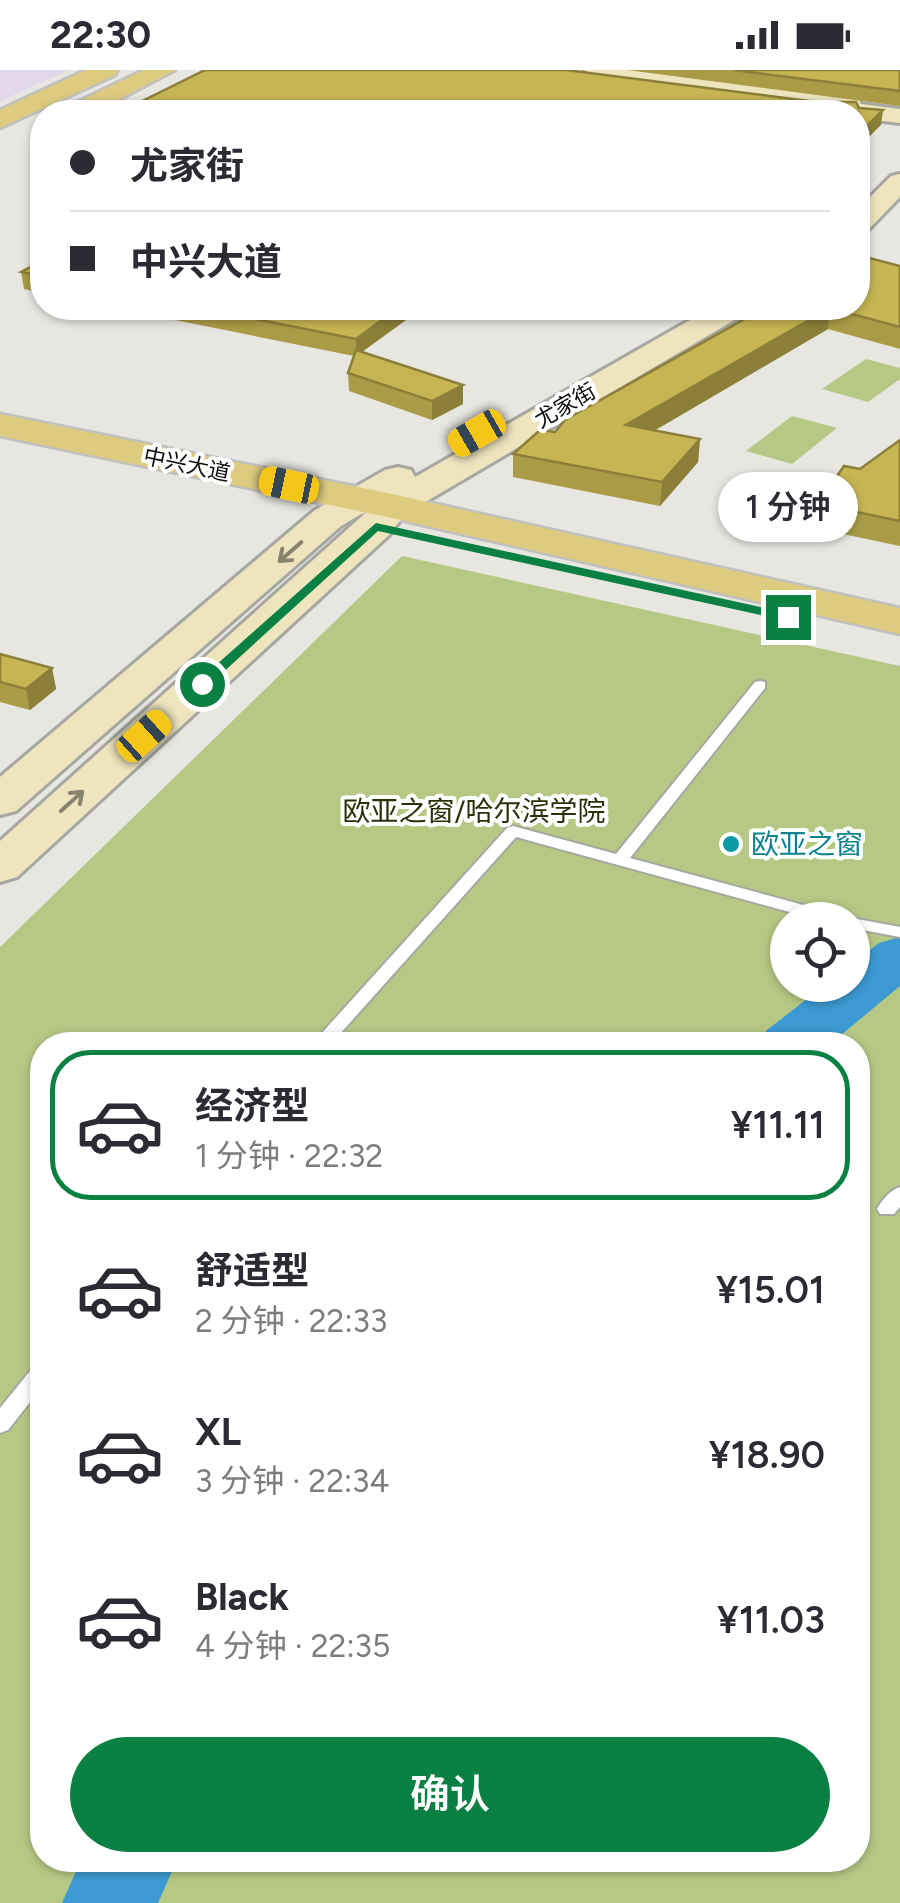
<!DOCTYPE html>
<html lang="zh">
<head>
<meta charset="utf-8">
<style>
	:root { --surface:#fff; --page:#f2f2f3; --text:#2b2b33; --muted:#7c7c81; --line:#e1e1e2; --accent:#0b8043 }
	body { margin:0; font-family:Figtree,"Noto Sans SC",sans-serif; background:var(--page); color:var(--text); height:100vh; display:flex; flex-direction:column; font-size:38px; white-space:nowrap }
	* { box-sizing:border-box; margin:0 }
	p { font-size:32px; color:var(--muted) }
	.icon { flex:none; width:55px; height:55px; fill:none; stroke:currentColor; stroke-width:2; stroke-linecap:round; stroke-linejoin:round }
	.map { position:relative; flex:1; overflow:hidden }
	.panel { position:absolute; left:30px; top:962px; width:840px; height:840px; display:flex; flex-direction:column; background:var(--surface); border-radius:40px; box-shadow:0 2px 8px #0004 }
	.panel>* { flex:none }
	.top-card { position:absolute; left:30px; top:30px; width:840px; height:220px; border-radius:40px; box-shadow:0 2px 8px #0004; display:grid; align-content:center; height:220px; padding:0 40px; background:var(--surface) }
	.tools { position:absolute; left:770px; top:832px; display:grid; gap:20px }
	.tools a { display:grid; place-items:center; width:100px; height:100px; border-radius:50%; background:var(--surface); box-shadow:0 2px 8px #0004; font-size:50px }
	.end { position:absolute; width:45px; height:45px; margin:-22px; border:12px solid #0b8043; background:#fff; box-shadow:0 0 0 5px #fff }
	.from { border-radius:50% }
	.bubble { position:absolute; height:70px; border-radius:35px; background:var(--surface); box-shadow:0 2px 8px #0004; font-size:32px; font-weight:600; line-height:70px; text-align:center }
	.car { position:absolute; width:30px; height:60px; margin:-30px -15px; border-radius:12px; box-shadow:0 0 8px 2px #0007; background:linear-gradient(#f5c518 24%,#345 0 40%,#f5c518 0 76%,#345 0 86%,#f5c518 0) }
	.top-card b { display:flex; align-items:center; gap:35px; height:95px; font-size:38px }
	.top-card b+b { border-top:2px solid var(--line) }
	.top-card i { width:25px; height:25px; background:var(--text) }
	ul { padding:18px 0 0; list-style:none }
	li { display:flex; align-items:center; gap:30px; height:150px; margin:0 20px 15px; padding:0 20px; border:5px solid transparent; border-radius:40px }
	li div { flex:1 }
	li b { display:block; font-size:38px }
	li em { font-style:normal; font-weight:600 }
	li.current { border-color:var(--accent) }
	li>.icon { width:90px; height:90px; stroke-width:1.5 }
	.cta { display:flex; gap:20px; margin-top:auto; padding:20px 40px }
	.cta a { flex:1; height:115px; border-radius:60px; background:var(--accent); color:#fff; font-size:40px; font-weight:600; line-height:115px; text-align:center }
	.status { display:flex; justify-content:space-between; align-items:center; height:70px; padding:0 50px; background:var(--surface); direction:ltr }
	.status svg { height:28px; fill:currentColor }
	.map>svg:first-child { display:block }
	.commercial { fill:#e3d7eb }
	.green { fill:#b7c885; fill-rule:evenodd }
	.lines { fill:none; stroke-linecap:round; stroke-linejoin:round }
	.river { fill:#3d9ad3; fill-rule:evenodd }
	.service-casing { stroke:#a7a7a2; stroke-width:4 }
	.secondary-casing { stroke:#a7a7a2; stroke-width:6 }
	.primary-casing { stroke:#c0c0bf; stroke-width:5 }
	.service { fill:#fff; fill-rule:evenodd }
	.secondary { fill:#eee5bf; fill-rule:evenodd }
	.primary { fill:#ddcb80; fill-rule:evenodd }
	.wall { fill:#aa9c47 }
	.shaded-wall { fill:#8b7f3a }
	.building { fill:#c6b553; stroke:#8b7f3a; stroke-width:2.5 }
	.oneway { stroke:#88836e }
	.route { fill:#0b8043 }
	.culture-dot { fill:#0f9aa8; stroke:#fff; stroke-width:4 }
	.labels { text-anchor:middle; stroke-width:8; stroke-linejoin:round; paint-order:stroke }
	.far-street-label { font-size:22px; fill:#0c0c0a; stroke:#fff }
	.park-label { font-size:28px; fill:#293109; stroke:#fff }
	.culture-label { font-size:28px; fill:#0d838f; stroke:#fff; text-anchor:start }
</style>
</head>
<body>
<div class="status"><b>22:30</b><svg viewBox="0 0 49 12"><path d="M0 12V9h3v3zM5 12V6h3v6zM10 12V3h3v9zM15 12V0h3v12zM26 1h20v11H26zM47 4h2v5h-2z"/></svg></div>
<div class="map">
<svg width="900" height="1833" viewBox="0 0 900 1833">
	<rect width="100%" height="100%" fill="#e7e6e1"/>
	<polygon class="commercial" points="0,0 69,0 0,31"/>
	<g class="green">
		<polygon points="866,289 900,298 900,309 868,332 822,319"/>
		<polygon points="792,346 837,358 792,394 746,381"/>
		<path d="M402,486L900,596V1833H0V877ZM788,850H852V915H788ZM42,975H858V1790H42Z"/>
	</g>
	<g class="lines">
		<g class="river">
			<polygon points="900,867 900,916 829,975 758,975 767,960 825,915 852,915 852,894 879,873"/>
			<polygon points="81,1790 177,1790 158,1833 62,1833"/>
		</g>
		<defs>
			<g id="service">
				<polygon points="760,611 765,612 765,618 630,788 844,846 846,849 852,848 900,857 900,867 852,858 852,850 819,850 516,767 330,975 311,975 507,758 513,756 616,784 755,612"/>
				<path d="M900,1117V1137L894,1144H880L877,1139C882,1130 890,1120 900,1117Z"/>
				<polygon points="42,1293 42,1317 8,1360 0,1363 0,1338 34,1296"/>
			</g>
			<g id="secondary">
				<polygon points="584,0 650,0 849,26 858,28 861,34 900,39 900,53 858,48 858,42 803,40 801,34 596,7"/>
				<polygon points="900,104 900,127 868,160 858,162 858,139 891,106"/>
				<polygon points="711,238 747,238 743,245 405,444 389,465 17,807 0,812 0,771 370,439 341,456 16,741 0,745 0,707 315,440 385,400 398,397 411,400 415,407"/>
			</g>
			<g id="primary">
				<polygon points="86,0 118,0 115,5 0,58 0,40"/>
				<polygon points="144,0 175,0 95,42 65,41 69,36"/>
				<polygon points="0,344 392,424 900,538 900,564 392,448 0,366"/>
			</g>
		</defs>
		<use href="#service" class="service-casing"/>
		<use href="#secondary" class="secondary-casing"/>
		<use href="#primary" class="primary-casing"/>
		<use href="#service" class="service"/>
		<use href="#secondary" class="secondary"/>
		<use href="#primary" class="primary"/>
	</g>
	<g class="wall">
		<polygon points="627,0 900,0 900,36"/>
		<polygon points="42,191 42,223 24,219 21,202"/>
		<polygon points="900,196 900,279 828,259 654,360 700,369 698,392 660,436 513,407 513,384 555,362"/>
		<polygon points="115,238 449,238 436,247 417,242 362,282 463,315 463,334 432,350 349,321 348,303 354,286"/>
		<polygon points="900,370 900,476 814,458 818,434"/>
		<polygon points="0,584 52,598 56,619 30,640 0,632"/>
	</g>
	<g class="shaded-wall">
		<polygon points="883,40 881,55 858,78 858,65"/>
		<polygon points="398,238 417,238 417,242 356,286 356,269"/>
		<polygon points="436,238 449,238 436,247"/>
		<polygon points="830,238 828,259 625,378 626,355"/>
		<polygon points="463,315 463,334 432,350 432,331"/>
		<polygon points="700,369 698,392 660,436 662,412"/>
		<polygon points="52,598 56,619 30,640 26,619"/>
	</g>
	<g class="building">
		<polygon points="205,0 566,0 817,32 856,32 859,38 883,40 858,65 858,42 120,42"/>
		<polygon points="733,0 900,0 900,21"/>
		<polygon points="858,185 900,196 900,257 830,238 626,355 700,369 662,412 513,384 540,360 555,362 565,350 764,238 858,238"/>
		<polygon points="42,191 42,206 21,202"/>
		<polygon points="199,238 398,238 356,269"/>
		<polygon points="356,280 463,315 432,331 348,303"/>
		<polygon points="900,370 900,451 818,434 844,396 860,399"/>
		<polygon points="0,584 52,598 26,619 0,612"/>
	</g>
	<defs><path id="oneway-shaft" d="M-6 0H5M1.5-3L5.5 0L1.5 3" fill="none" stroke-width="1.6" stroke-linecap="round" stroke-linejoin="round" transform="scale(2.5)"/></defs>
	<g class="oneway">
		<use href="#oneway-shaft" transform="translate(290 482) rotate(139)"/>
		<use href="#oneway-shaft" transform="translate(72 731) rotate(-42)"/>
	</g>
	<polygon class="route" points="376,453 788,543 794,547 788,551 378,461 207,617 198,617 198,611"/>
	<circle class="culture-dot" cx="731" cy="774" r="10"/>
	<g class="labels">
		<g class="far-street-label">
			<text transform="translate(565 335) rotate(-30)" y="8">尤家街</text>
			<text transform="translate(187 394) rotate(12)" y="8">中兴大道</text>
		</g>
		<g class="park-label">
			<text x="474" y="751">欧亚之窗/哈尔滨学院</text>
		</g>
		<g class="culture-label">
			<text x="751" y="784">欧亚之窗</text>
		</g>
	</g>
</svg>
<div class="tools">
<a><svg class="icon" aria-label="locate" viewBox="0 0 24 24"><circle cx="12" cy="12" r="6"/><path d="M12 2v4M12 18v4M2 12h4M18 12h4"/></svg></a>
</div>
<i class="end from" style="left:202px;top:614px"></i>
<i class="end" style="left:788px;top:547px"></i>
<div class="bubble" style="left:718px;top:402px;width:140px">1 分钟</div>
<i class="car" style="left:477px;top:363px;rotate:240deg"></i>
<i class="car" style="left:289px;top:415px;rotate:282deg"></i>
<i class="car" style="left:144px;top:666px;rotate:48deg"></i>
<div class="top-card">
<b><i class="from"></i>尤家街</b>
<b><i></i>中兴大道</b>
</div>
<section class="panel">
<ul>
<li class="current"><svg class="icon" aria-label="car" viewBox="0 0 24 24"><path d="M5 17H2v-5l4-1 3-4h7l3 4 3 1v5h-3M9 17h6M6 11h13"/><circle cx="7" cy="17" r="2"/><circle cx="17" cy="17" r="2"/></svg><div><b>经济型</b><p>1 分钟 · 22:32</p></div><em>¥11.11</em></li>
<li><svg class="icon" aria-label="car" viewBox="0 0 24 24"><path d="M5 17H2v-5l4-1 3-4h7l3 4 3 1v5h-3M9 17h6M6 11h13"/><circle cx="7" cy="17" r="2"/><circle cx="17" cy="17" r="2"/></svg><div><b>舒适型</b><p>2 分钟 · 22:33</p></div><em>¥15.01</em></li>
<li><svg class="icon" aria-label="car" viewBox="0 0 24 24"><path d="M5 17H2v-5l4-1 3-4h7l3 4 3 1v5h-3M9 17h6M6 11h13"/><circle cx="7" cy="17" r="2"/><circle cx="17" cy="17" r="2"/></svg><div><b>XL</b><p>3 分钟 · 22:34</p></div><em>¥18.90</em></li>
<li><svg class="icon" aria-label="car" viewBox="0 0 24 24"><path d="M5 17H2v-5l4-1 3-4h7l3 4 3 1v5h-3M9 17h6M6 11h13"/><circle cx="7" cy="17" r="2"/><circle cx="17" cy="17" r="2"/></svg><div><b>Black</b><p>4 分钟 · 22:35</p></div><em>¥11.03</em></li>
</ul>
<div class="cta"><a>确认</a></div>
</section>
</div>
</body>
</html>
